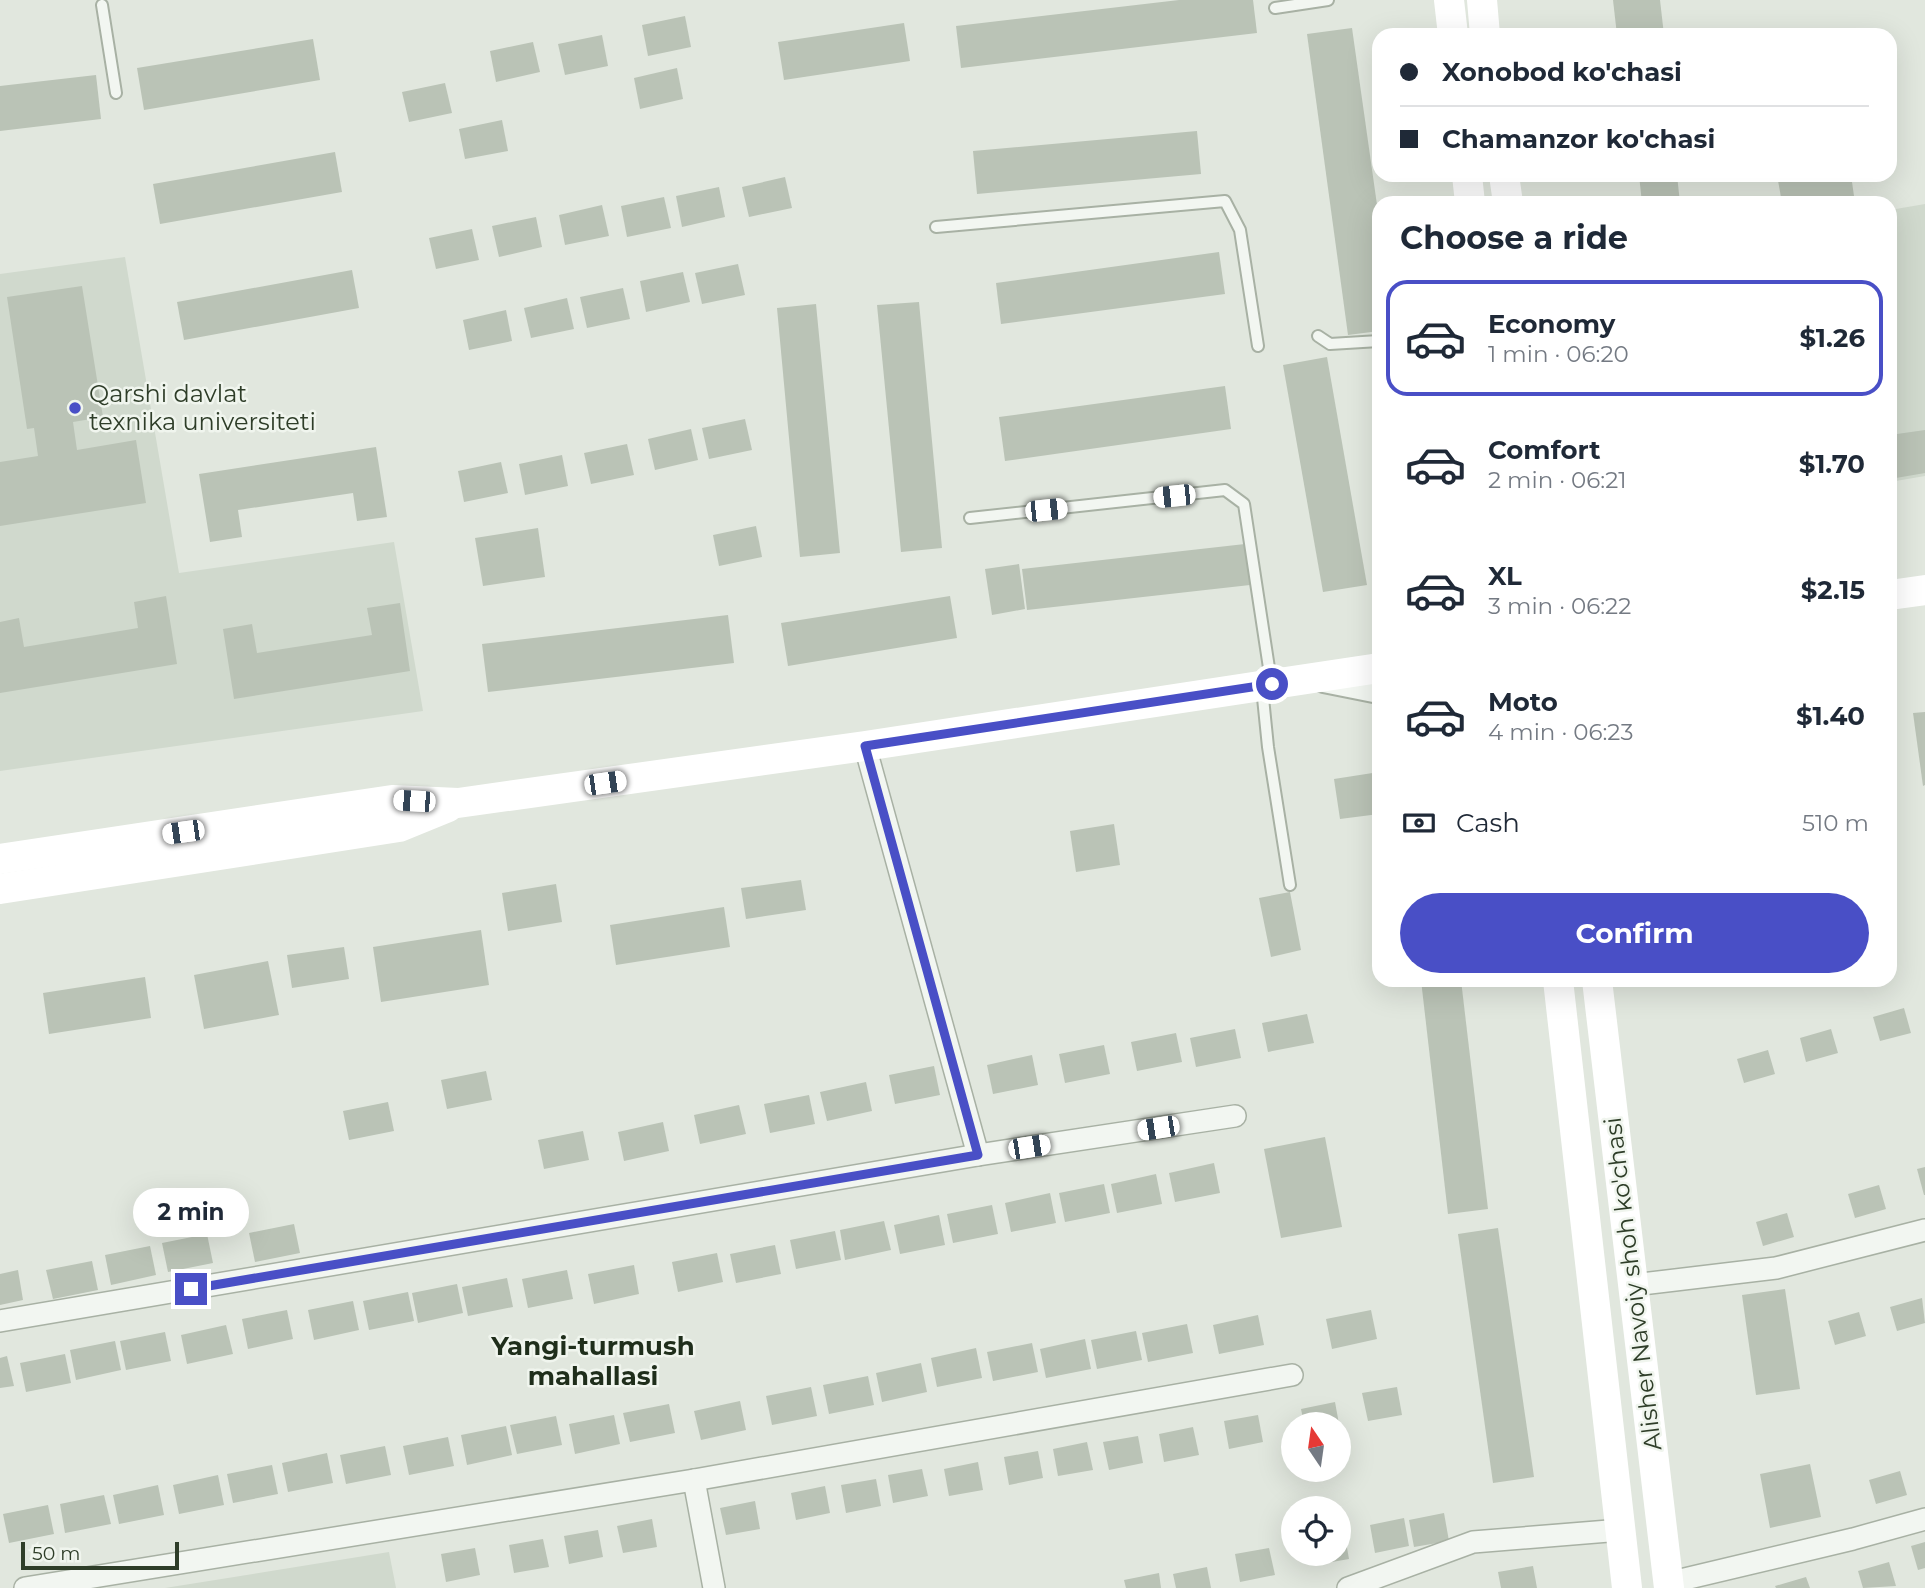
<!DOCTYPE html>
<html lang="en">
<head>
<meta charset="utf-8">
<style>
	:root { --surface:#fff; --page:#f6f6f7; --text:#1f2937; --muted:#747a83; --line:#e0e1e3; --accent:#494fc6 }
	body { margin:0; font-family:Montserrat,sans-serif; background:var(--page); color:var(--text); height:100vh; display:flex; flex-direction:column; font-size:26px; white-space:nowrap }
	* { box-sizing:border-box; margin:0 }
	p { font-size:23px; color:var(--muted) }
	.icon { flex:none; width:38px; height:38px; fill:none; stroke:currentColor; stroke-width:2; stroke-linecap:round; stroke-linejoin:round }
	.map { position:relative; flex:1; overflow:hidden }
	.details { position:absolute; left:1372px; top:196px; width:525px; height:791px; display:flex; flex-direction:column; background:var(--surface); border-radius:21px; box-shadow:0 7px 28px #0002 }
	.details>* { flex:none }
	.hud { position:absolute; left:1372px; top:28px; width:525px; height:154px; border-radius:21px; box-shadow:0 7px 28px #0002; display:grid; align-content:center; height:154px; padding:0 28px; background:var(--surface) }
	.needle { width:46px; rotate:347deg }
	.controls { position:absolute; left:1281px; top:1412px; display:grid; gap:14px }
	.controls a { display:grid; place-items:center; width:70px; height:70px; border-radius:50%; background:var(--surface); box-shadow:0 7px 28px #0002; font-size:35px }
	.scale { position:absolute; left:21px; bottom:18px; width:158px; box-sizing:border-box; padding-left:7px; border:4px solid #2e3d28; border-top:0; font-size:19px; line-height:24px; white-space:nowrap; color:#2e3d28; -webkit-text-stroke:5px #f0f5ee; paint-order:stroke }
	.end { position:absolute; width:32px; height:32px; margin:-16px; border:9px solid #494fc6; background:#fff; box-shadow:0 0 0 4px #fff }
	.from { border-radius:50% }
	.bubble { position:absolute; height:49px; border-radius:24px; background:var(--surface); box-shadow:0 7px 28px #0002; font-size:23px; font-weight:700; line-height:49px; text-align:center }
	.car { position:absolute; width:21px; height:42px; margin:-21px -10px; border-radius:9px; box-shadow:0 0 5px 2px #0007; background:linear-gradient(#fff 24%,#345 0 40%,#fff 0 76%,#345 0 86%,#fff 0) }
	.hud b { display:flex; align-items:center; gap:24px; height:66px; font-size:26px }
	.hud b+b { border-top:2px solid var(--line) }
	.hud i { width:18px; height:18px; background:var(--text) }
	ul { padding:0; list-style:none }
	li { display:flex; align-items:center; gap:21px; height:116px; margin:0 14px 10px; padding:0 14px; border:4px solid transparent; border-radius:21px }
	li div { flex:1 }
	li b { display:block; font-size:26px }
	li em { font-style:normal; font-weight:700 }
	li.selected { border-color:var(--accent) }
	li>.icon { width:63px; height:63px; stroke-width:1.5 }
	h2 { padding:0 28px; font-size:32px; line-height:84px }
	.pay { display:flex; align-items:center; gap:18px; height:77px; padding:0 28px; font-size:26px }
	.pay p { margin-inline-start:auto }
	.action { display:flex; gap:14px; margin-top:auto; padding:14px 28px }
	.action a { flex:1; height:80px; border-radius:42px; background:var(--accent); color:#fff; font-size:28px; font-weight:700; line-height:80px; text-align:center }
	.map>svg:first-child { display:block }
	.built { fill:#d0d9cd }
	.building { fill:#bac3b6 }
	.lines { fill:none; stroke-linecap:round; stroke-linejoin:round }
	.service-casing { stroke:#a8b1a4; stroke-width:14 }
	.minor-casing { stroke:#a8b1a4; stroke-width:24 }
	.tertiary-casing { stroke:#a8b1a4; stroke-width:30 }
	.service { stroke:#f2f6f1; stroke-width:10 }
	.minor { stroke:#f2f6f1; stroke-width:21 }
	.tertiary { stroke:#f2f6f1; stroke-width:26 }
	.secondary { stroke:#fff; stroke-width:30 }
	.route { stroke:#494fc6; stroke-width:9 }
	.poi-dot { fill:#494fc6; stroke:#f0f5ee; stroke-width:2.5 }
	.labels { text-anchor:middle; stroke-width:5; stroke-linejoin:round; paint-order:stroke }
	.poi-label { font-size:24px; fill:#2e3d28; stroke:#f0f5ee; text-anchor:start }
	.street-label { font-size:24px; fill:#2e3d28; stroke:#f0f5ee }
	.neighbourhood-label { font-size:26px; font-weight:bold; fill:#1f2e1b; stroke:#f0f5ee }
</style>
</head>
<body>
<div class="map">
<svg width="1925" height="1588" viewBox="0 0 1925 1588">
	<rect width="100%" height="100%" fill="#e1e7de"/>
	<g class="built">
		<polygon points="1925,204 1925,476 1890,482 1890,210"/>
		<polygon points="125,257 179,573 394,542 423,711 0,771 0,274"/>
		<polygon points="389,1552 396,1588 165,1588"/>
	</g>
	<g class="building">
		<polygon points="1179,0 1253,0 1257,33 961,68 956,26"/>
		<polygon points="1613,0 1660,0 1664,35 1617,35"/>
		<polygon points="685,16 691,47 648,56 642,25"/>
		<polygon points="904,23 910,61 784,80 778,42"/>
		<polygon points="1352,28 1379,219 1379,331 1348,335 1307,34"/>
		<polygon points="602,35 608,66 565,75 558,44"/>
		<polygon points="313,39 320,80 144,110 137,68"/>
		<polygon points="533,42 540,72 496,82 490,51"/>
		<polygon points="677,68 683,99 640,109 634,78"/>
		<polygon points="96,75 101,119 0,131 0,86"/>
		<polygon points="445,83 452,113 409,122 402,92"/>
		<polygon points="502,120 508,151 465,159 459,129"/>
		<polygon points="1197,131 1201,174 977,194 973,151"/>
		<polygon points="335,152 342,192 160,224 153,184"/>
		<polygon points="1639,175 1677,175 1680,203 1642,203"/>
		<polygon points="1777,175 1851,175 1854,196 1812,203 1782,203"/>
		<polygon points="785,177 792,208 749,217 742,187"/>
		<polygon points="719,187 725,217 682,227 676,196"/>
		<polygon points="664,197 671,228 627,237 621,206"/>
		<polygon points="602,205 609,236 565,245 559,215"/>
		<polygon points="536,217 542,247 499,257 492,226"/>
		<polygon points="472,229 479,260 436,269 429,238"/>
		<polygon points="1219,252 1225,294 1001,324 996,283"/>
		<polygon points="738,264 745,295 702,304 695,273"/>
		<polygon points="352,270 359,308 184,340 177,302"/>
		<polygon points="683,272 690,302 646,312 640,281"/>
		<polygon points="82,286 103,417 73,422 77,450 136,440 146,503 0,526 0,462 38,456 34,428 27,429 7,297"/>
		<polygon points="623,288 630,319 587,328 580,297"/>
		<polygon points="567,298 574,329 531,338 524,308"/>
		<polygon points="919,302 942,548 901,552 877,305"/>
		<polygon points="816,304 840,553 800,557 777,308"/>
		<polygon points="506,310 512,341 469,350 463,320"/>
		<polygon points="1327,357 1367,585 1323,592 1283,365"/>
		<polygon points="1225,386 1231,429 1005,461 999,417"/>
		<polygon points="745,419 752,450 709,459 702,428"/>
		<polygon points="691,429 698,460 655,470 648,439"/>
		<polygon points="1925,430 1925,473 1890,479 1890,435"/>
		<polygon points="627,444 634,475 591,484 584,453"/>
		<polygon points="376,447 387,517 357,521 353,493 238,510 242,537 210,542 199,474"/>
		<polygon points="562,455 568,486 525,495 519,464"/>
		<polygon points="501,462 508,493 464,502 458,471"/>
		<polygon points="756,526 762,557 719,566 713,535"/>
		<polygon points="538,528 545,577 483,586 475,538"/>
		<polygon points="1245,544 1250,585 1027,610 1022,569"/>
		<polygon points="1019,564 1025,609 992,615 985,569"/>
		<polygon points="166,596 177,664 0,693 0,622 19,618 24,647 138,628 134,602"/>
		<polygon points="950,596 957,638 788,666 781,623"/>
		<polygon points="400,603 410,671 234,699 223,629 252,624 257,653 372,635 367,608"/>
		<polygon points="728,615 734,663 488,692 482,644"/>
		<polygon points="1925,712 1925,785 1923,786 1913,713"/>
		<polygon points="1379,772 1379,814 1340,819 1334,779"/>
		<polygon points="1114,824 1120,865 1076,872 1070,831"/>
		<polygon points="801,880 806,910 746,919 741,888"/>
		<polygon points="556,884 562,922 508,931 502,893"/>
		<polygon points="1290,892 1301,950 1271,957 1259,898"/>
		<polygon points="724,907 730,947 616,965 610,925"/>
		<polygon points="481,930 489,985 381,1002 373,947"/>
		<polygon points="344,947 349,979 292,988 287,955"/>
		<polygon points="268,961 279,1015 204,1029 194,975"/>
		<polygon points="145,977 151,1018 49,1034 43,993"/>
		<polygon points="1421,980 1461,980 1488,1209 1448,1214"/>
		<polygon points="1904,1008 1911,1033 1880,1041 1873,1017"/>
		<polygon points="1307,1014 1314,1043 1268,1052 1262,1023"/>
		<polygon points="1235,1029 1241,1058 1196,1067 1190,1038"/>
		<polygon points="1831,1029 1838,1053 1806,1062 1800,1038"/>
		<polygon points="1176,1033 1182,1062 1137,1071 1131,1042"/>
		<polygon points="1104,1045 1110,1074 1065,1083 1059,1054"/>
		<polygon points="1768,1050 1775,1074 1744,1083 1737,1059"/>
		<polygon points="1032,1055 1038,1085 993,1094 987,1065"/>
		<polygon points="934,1066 940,1095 895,1104 889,1075"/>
		<polygon points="486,1071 492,1100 447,1109 441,1080"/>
		<polygon points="866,1082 872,1111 827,1121 820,1092"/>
		<polygon points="809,1095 815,1124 770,1133 764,1104"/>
		<polygon points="388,1102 394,1131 349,1140 343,1111"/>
		<polygon points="739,1105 746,1134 700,1144 694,1115"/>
		<polygon points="663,1122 669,1151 624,1161 618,1132"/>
		<polygon points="583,1131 589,1160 544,1169 538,1140"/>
		<polygon points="1325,1137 1342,1227 1281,1238 1264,1149"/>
		<polygon points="1214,1163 1220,1193 1175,1202 1169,1173"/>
		<polygon points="1925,1167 1925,1195 1924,1195 1917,1169"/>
		<polygon points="1156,1174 1162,1204 1117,1213 1111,1184"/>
		<polygon points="1104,1184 1110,1213 1065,1222 1059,1193"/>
		<polygon points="1879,1185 1886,1209 1855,1218 1848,1194"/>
		<polygon points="1050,1193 1056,1223 1011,1232 1005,1203"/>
		<polygon points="992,1205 998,1234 953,1243 947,1214"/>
		<polygon points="1787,1213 1794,1237 1763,1246 1756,1222"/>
		<polygon points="939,1215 945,1245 900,1254 894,1225"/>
		<polygon points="884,1221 891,1250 845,1260 840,1230"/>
		<polygon points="294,1224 300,1253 255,1262 249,1233"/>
		<polygon points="1498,1228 1534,1477 1493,1483 1458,1234"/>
		<polygon points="835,1231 841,1260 796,1269 790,1240"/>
		<polygon points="207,1234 213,1263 168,1272 162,1243"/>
		<polygon points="775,1245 781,1274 736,1283 730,1254"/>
		<polygon points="150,1246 156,1275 111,1285 105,1255"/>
		<polygon points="717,1253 723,1282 678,1292 672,1262"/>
		<polygon points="92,1261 98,1290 53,1299 46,1270"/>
		<polygon points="634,1265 639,1294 594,1304 588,1274"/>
		<polygon points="18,1270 23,1300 0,1305 0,1274"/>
		<polygon points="567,1270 573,1299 528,1308 522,1279"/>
		<polygon points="507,1278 513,1307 468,1316 462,1287"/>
		<polygon points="457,1284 463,1313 418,1323 412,1293"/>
		<polygon points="1785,1289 1800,1389 1756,1395 1742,1295"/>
		<polygon points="408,1292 414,1321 369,1330 363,1301"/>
		<polygon points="1922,1298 1925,1323 1897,1331 1890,1307"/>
		<polygon points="353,1301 359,1330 314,1340 308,1310"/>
		<polygon points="287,1310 293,1339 248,1349 242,1319"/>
		<polygon points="1371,1310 1377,1339 1332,1349 1326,1319"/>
		<polygon points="1859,1312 1866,1336 1835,1345 1828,1321"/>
		<polygon points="1258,1315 1264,1345 1219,1354 1213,1325"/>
		<polygon points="1187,1324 1193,1353 1148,1362 1142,1333"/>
		<polygon points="226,1325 233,1354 187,1364 181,1335"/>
		<polygon points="1136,1331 1142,1360 1097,1369 1091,1340"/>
		<polygon points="165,1332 171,1361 126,1370 120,1341"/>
		<polygon points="1085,1339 1091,1369 1046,1378 1040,1349"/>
		<polygon points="115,1341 121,1370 76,1380 70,1350"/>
		<polygon points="1032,1343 1038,1372 993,1381 987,1352"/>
		<polygon points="976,1348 982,1378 937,1387 931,1358"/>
		<polygon points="65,1354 71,1383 26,1392 20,1363"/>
		<polygon points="7,1356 14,1386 0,1388 0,1358"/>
		<polygon points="921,1363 927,1392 882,1402 876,1373"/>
		<polygon points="868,1376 874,1405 829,1414 823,1385"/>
		<polygon points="811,1387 817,1416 772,1425 766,1396"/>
		<polygon points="1397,1387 1402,1415 1368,1421 1362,1393"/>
		<polygon points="740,1401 746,1430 701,1440 694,1411"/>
		<polygon points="1335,1402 1339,1424 1304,1424 1301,1409"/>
		<polygon points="669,1404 675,1433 630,1442 623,1413"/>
		<polygon points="614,1415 620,1444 575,1454 569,1424"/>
		<polygon points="1258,1415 1263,1442 1229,1449 1224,1421"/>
		<polygon points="556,1416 562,1445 517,1454 510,1425"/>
		<polygon points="506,1426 512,1455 467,1465 461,1435"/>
		<polygon points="1193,1427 1199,1455 1164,1462 1159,1434"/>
		<polygon points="1138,1436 1143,1463 1109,1470 1103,1442"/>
		<polygon points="448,1437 454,1466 409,1475 403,1446"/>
		<polygon points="1087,1442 1093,1470 1058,1476 1053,1449"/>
		<polygon points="385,1446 391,1475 346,1484 340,1455"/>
		<polygon points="1038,1451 1043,1478 1009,1485 1004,1457"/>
		<polygon points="327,1453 333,1483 288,1492 282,1463"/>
		<polygon points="978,1462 983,1490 949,1496 944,1469"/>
		<polygon points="1810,1464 1821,1517 1770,1528 1760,1474"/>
		<polygon points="272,1465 278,1494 233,1503 227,1474"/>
		<polygon points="922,1469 928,1496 893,1503 888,1475"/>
		<polygon points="1900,1471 1907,1495 1876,1504 1869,1480"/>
		<polygon points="218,1475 224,1505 179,1514 173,1485"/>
		<polygon points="876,1479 881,1506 846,1513 841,1485"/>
		<polygon points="158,1485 164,1515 119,1524 113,1495"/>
		<polygon points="825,1486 830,1513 796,1520 791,1493"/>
		<polygon points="104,1495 111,1524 65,1533 60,1504"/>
		<polygon points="755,1501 760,1529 726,1535 720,1508"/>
		<polygon points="48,1505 54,1534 9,1543 3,1514"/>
		<polygon points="1444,1513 1449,1541 1414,1547 1409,1520"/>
		<polygon points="1404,1518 1409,1546 1375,1553 1370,1525"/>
		<polygon points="652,1519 657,1547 623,1553 617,1526"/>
		<polygon points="598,1530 603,1557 569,1564 564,1536"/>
		<polygon points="1344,1531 1349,1559 1315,1565 1312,1554 1339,1554 1339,1532"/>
		<polygon points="543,1539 549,1567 514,1573 509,1545"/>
		<polygon points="1925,1542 1925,1568 1918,1570 1911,1546"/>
		<polygon points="475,1548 480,1575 446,1582 441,1554"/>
		<polygon points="1269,1548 1275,1575 1240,1582 1235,1554"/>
		<polygon points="1889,1562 1896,1586 1863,1588 1858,1571"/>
		<polygon points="1533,1566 1537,1588 1501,1588 1498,1572"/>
		<polygon points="1207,1567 1211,1588 1176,1588 1173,1574"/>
		<polygon points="1159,1573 1161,1588 1126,1588 1124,1580"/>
		<polygon points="1806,1577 1810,1588 1776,1588 1775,1586"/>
	</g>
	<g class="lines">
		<defs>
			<g id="service">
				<polyline points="102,5 116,93"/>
				<polyline points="1275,8 1328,0"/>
				<polyline points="936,227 1225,201 1240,230 1258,346"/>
				<polyline points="1318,336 1330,344 1379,341"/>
				<polyline points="970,518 1225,490 1244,504 1271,681"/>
				<polyline points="1262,688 1268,747 1290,885"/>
			</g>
			<g id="minor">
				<polyline points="865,746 978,1155"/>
				<polyline points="1633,1285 1776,1268 1925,1230"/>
				<polyline points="0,1321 978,1155 1235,1116"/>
				<polyline points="694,1480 714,1588"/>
				<polyline points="1668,1583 1853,1539 1925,1519"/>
				<polyline points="25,1588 694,1480 1292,1375"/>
				<polyline points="1348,1588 1473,1542 1621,1530"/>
			</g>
			<polyline id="tertiary" points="1324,679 1379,690"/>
		</defs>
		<use href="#service" class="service-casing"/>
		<use href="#minor" class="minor-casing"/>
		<use href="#tertiary" class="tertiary-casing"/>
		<use href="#service" class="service"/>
		<use href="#minor" class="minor"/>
		<use href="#tertiary" class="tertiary"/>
		<g class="secondary">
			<polyline points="1449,0 1453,35"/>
			<polyline points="1482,0 1485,35"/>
			<polyline points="1467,175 1470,203"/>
			<polyline points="1504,175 1508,203"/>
			<polyline points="1890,595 1925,590"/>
			<polyline points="0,859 392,800 458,803 865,746 1379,668"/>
			<polyline points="0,889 399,827 448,807"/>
			<polyline points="1558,980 1627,1588"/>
			<polyline points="1597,980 1669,1588"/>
		</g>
	</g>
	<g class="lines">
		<polyline class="route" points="191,1289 978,1155 865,746 1272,684"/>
	</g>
	<circle class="poi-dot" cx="75" cy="408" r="7"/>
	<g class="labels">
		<g class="poi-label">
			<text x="89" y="402">Qarshi davlat<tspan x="89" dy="28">texnika universiteti</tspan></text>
		</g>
		<g class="street-label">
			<text transform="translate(1633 1284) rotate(-97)" y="8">Alisher Navoiy shoh ko'chasi</text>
		</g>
		<g class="neighbourhood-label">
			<text x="593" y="1355">Yangi-turmush<tspan x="593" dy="30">mahallasi</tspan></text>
		</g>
	</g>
</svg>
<div class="controls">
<a><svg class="needle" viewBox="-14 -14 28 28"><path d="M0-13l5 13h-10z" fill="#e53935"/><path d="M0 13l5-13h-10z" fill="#747a83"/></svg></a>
<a><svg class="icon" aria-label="locate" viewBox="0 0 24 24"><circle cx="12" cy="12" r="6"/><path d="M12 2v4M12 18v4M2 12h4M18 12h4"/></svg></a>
</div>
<div class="scale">50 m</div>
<i class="end from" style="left:1272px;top:684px"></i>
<i class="end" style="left:191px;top:1289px"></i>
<div class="bubble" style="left:133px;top:1188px;width:116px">2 min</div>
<i class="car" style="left:1174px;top:496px;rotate:264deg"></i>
<i class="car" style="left:1046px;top:510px;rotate:84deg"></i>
<i class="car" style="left:605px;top:783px;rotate:82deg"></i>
<i class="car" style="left:414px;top:801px;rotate:273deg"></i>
<i class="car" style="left:183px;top:832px;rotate:262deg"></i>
<i class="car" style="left:1158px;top:1128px;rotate:261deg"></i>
<i class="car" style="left:1029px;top:1147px;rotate:81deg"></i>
<div class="hud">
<b><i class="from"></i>Xonobod ko'chasi</b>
<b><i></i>Chamanzor ko'chasi</b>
</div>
<section class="details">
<h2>Choose a ride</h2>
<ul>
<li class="selected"><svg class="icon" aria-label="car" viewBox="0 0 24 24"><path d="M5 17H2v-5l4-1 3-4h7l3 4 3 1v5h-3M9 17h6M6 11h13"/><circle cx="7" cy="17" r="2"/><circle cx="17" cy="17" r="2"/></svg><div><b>Economy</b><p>1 min · 06:20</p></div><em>$1.26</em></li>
<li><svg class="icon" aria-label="car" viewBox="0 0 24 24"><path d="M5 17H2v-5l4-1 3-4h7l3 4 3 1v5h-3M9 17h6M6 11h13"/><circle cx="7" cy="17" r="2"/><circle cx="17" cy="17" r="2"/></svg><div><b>Comfort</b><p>2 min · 06:21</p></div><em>$1.70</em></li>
<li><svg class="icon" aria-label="car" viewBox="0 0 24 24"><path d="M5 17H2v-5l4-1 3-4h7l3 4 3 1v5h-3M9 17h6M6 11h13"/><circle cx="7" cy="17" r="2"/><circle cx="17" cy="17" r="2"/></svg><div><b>XL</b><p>3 min · 06:22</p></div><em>$2.15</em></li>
<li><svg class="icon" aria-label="car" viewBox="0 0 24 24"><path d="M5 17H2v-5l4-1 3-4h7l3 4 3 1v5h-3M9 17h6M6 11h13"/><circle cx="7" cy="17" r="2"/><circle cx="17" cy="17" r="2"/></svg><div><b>Moto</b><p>4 min · 06:23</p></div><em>$1.40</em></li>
</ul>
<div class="pay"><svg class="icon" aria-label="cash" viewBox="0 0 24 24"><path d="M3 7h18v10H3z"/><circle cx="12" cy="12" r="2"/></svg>Cash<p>510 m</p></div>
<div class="action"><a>Confirm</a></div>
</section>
</div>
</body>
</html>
